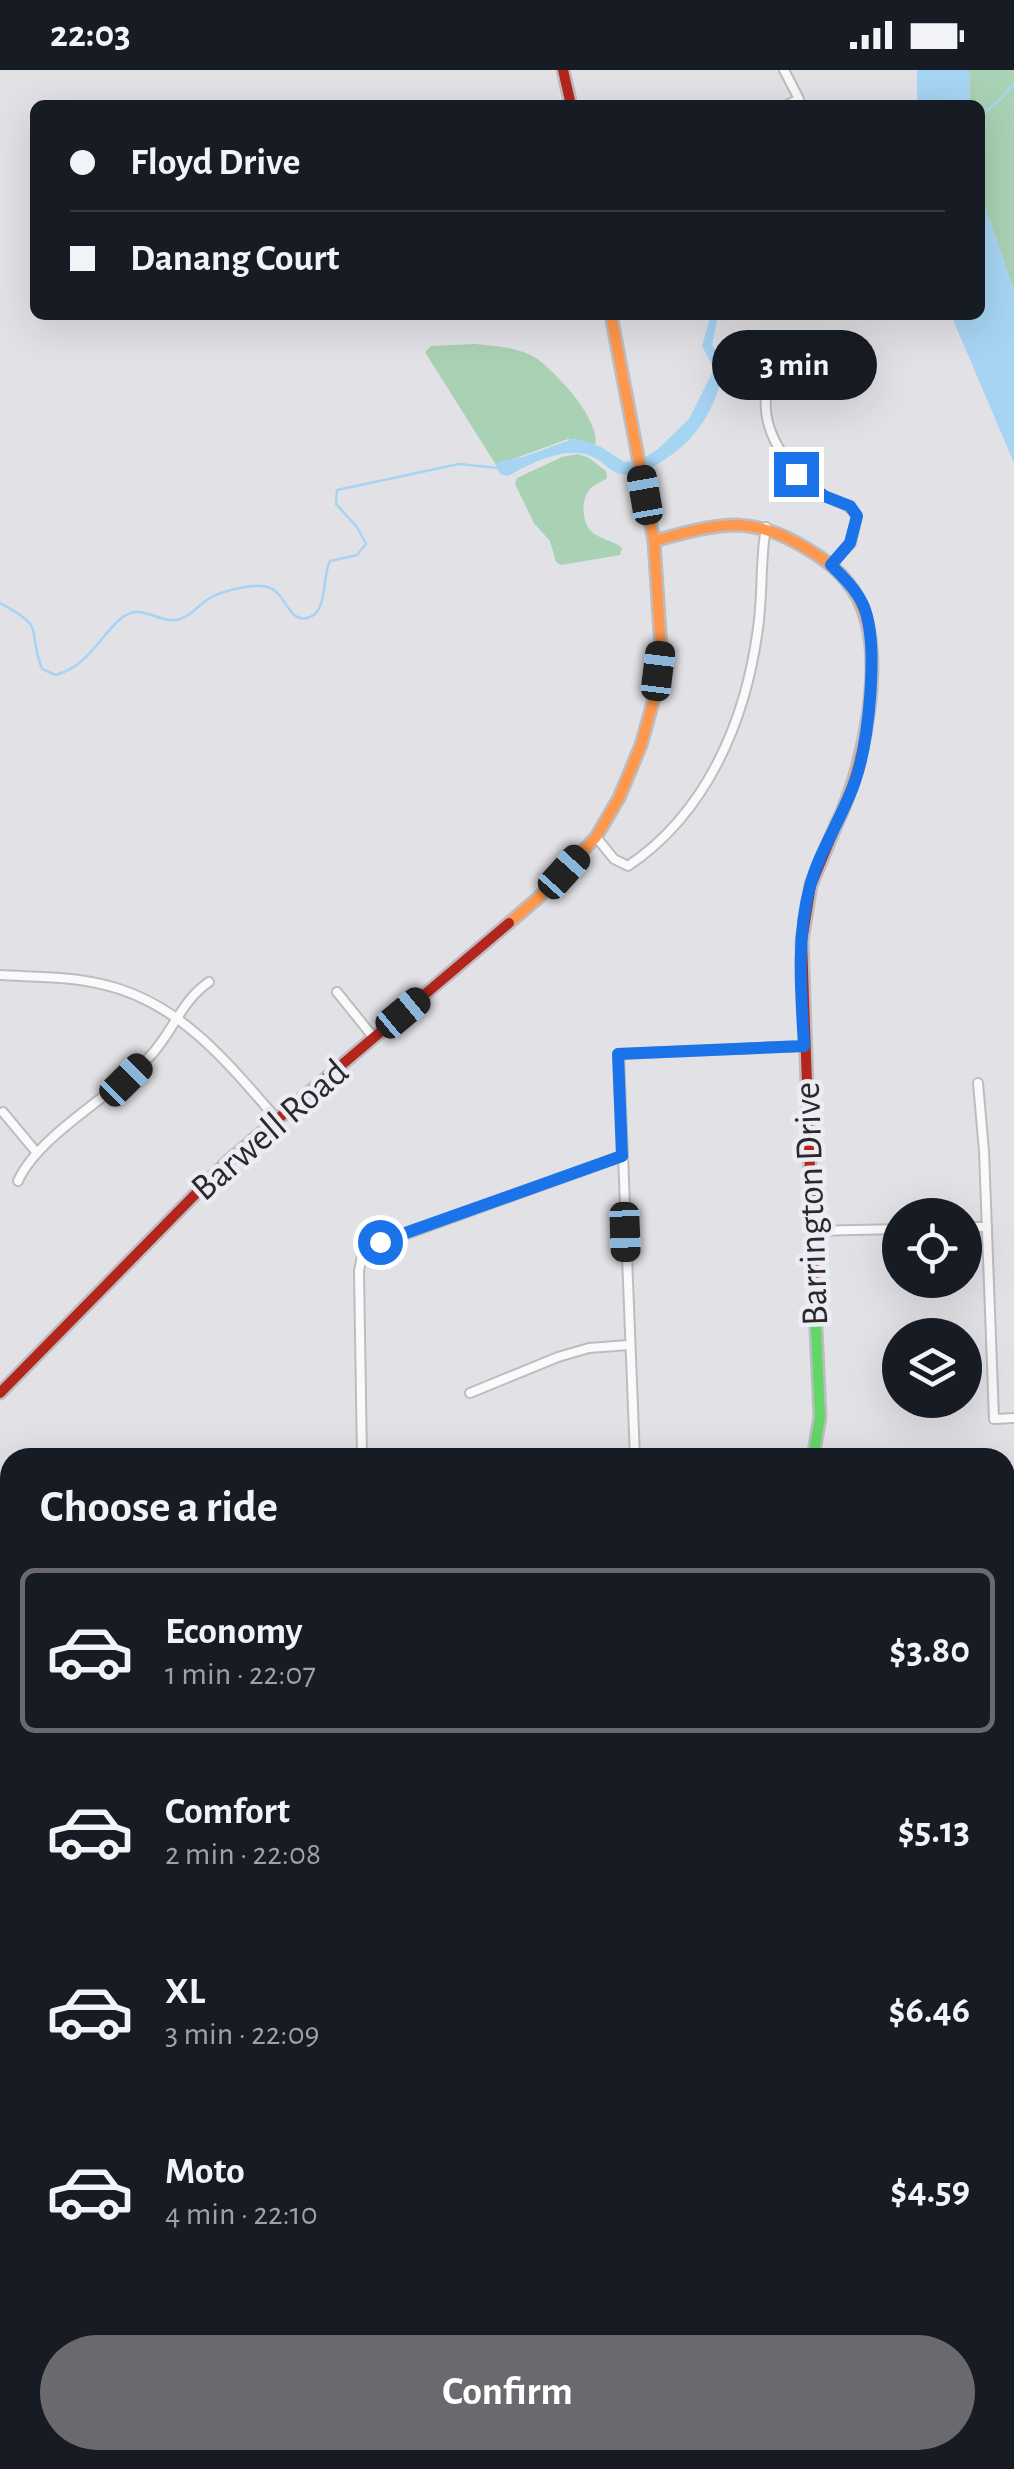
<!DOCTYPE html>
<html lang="en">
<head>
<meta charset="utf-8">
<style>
	:root { --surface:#171b24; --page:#20242c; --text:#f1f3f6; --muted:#9ea1a6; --line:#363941; --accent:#6a6a6e }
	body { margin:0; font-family:"Alegreya Sans",sans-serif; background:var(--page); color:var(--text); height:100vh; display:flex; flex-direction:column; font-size:38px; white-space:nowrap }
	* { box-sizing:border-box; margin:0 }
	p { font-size:32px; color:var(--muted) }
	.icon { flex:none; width:55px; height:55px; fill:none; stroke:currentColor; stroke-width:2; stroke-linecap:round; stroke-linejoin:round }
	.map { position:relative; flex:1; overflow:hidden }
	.side { position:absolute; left:0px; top:1378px; width:1015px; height:1022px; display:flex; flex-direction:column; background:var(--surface); border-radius:30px 30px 0 0; box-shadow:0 10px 40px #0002 }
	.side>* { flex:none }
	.top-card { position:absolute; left:30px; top:30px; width:955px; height:220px; border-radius:15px; box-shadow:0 10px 40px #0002; display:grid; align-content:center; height:220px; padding:0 40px; background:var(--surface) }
	.controls { position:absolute; left:882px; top:1128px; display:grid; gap:20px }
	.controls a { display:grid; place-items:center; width:100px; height:100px; border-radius:50%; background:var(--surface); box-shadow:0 10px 40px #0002; font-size:50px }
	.end { position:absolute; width:45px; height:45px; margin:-22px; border:12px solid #1a73e8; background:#fff; box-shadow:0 0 0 5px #fff }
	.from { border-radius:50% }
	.bubble { position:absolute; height:70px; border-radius:35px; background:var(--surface); box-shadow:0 10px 40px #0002; font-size:32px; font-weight:700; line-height:70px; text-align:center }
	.car { position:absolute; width:30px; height:60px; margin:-30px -15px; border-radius:12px; box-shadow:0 0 8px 2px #0007; background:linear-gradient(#222 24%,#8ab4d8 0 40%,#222 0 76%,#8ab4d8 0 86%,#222 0) }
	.top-card b { display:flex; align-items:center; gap:35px; height:95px; font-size:38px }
	.top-card b+b { border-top:2px solid var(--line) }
	.top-card i { width:25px; height:25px; background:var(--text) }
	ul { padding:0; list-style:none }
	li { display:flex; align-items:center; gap:30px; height:165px; margin:0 20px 15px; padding:0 20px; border:5px solid transparent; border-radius:15px }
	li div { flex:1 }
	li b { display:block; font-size:38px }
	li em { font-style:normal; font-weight:700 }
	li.active { border-color:var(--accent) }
	li>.icon { width:90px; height:90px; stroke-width:1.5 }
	h2 { padding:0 40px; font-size:45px; line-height:120px }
	.action { display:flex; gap:20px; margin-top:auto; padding:20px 40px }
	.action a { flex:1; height:115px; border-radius:60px; background:var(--accent); color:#fff; font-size:40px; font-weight:700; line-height:115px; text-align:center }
	.status { display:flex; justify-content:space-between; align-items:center; height:70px; padding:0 50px; background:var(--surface); direction:ltr }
	.status svg { height:28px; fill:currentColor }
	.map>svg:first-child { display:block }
	.forest { fill:#a9d1b3 }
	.water { fill:#a6d4f3 }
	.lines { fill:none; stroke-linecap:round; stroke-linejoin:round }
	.stream { stroke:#a6d4f3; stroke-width:2.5 }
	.street-casing { stroke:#bdbdc1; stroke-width:12 }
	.fast-casing { stroke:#bdbdc1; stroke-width:15 }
	.slow-casing { stroke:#bdbdc1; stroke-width:15 }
	.jam-casing { stroke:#bdbdc1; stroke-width:15 }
	.street { stroke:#fafafb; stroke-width:8 }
	.fast { stroke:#63d668; stroke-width:10 }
	.slow { stroke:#ff974d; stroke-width:10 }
	.jam { stroke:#b3261e; stroke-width:10 }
	.route { stroke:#1a73e8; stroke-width:12 }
	.labels { text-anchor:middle; stroke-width:9; stroke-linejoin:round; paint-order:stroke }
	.street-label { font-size:38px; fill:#2a2a2d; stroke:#edecf5 }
</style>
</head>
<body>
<div class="status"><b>22:03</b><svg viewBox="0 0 49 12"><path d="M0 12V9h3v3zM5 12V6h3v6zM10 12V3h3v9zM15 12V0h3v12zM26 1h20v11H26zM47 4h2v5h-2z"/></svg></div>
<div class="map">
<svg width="1014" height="2399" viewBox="0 0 1014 2399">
	<rect width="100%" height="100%" fill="#e1e1e6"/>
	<g class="forest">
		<polygon points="969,0 1014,0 1014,220 983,132 980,35 970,35"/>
		<path d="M474,274C494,276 518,277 536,288C556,302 602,351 595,376L568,369L496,395L425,282L431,276Z"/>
		<path d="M578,384L589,388L606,401L607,408C602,412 597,413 592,417C580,427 581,454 593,463C602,470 615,471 622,478L620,485L561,495L556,492L550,471L534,453L515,414L517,408L562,387Z"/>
	</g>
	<g class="water">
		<polygon points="917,0 969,0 970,35 917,35"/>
		<polygon points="980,112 983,132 1014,220 1014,393 951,245 980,245"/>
		<path d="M711,245H718L712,275L726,295C713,342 699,369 658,394C647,401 634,407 621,404C610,402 605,393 595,388C570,373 531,393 508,406L500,404L496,395L500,391L523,387L575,368L601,377L624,392L641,390L658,379L689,349L714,299L702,276Z"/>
	</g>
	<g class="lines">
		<g class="stream">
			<polyline points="980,46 1001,29 1014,13"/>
			<path d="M0,533C48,559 26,556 42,599L56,605C87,596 97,571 119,550C138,533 151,548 170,550C188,552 196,536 210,528C218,523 230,520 240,518C249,516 261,514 270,518C286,523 289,556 310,547C328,540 322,505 330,491L357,485L366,474L357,457L336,434L337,420L459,394L498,398"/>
		</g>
		<defs>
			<g id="street">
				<polyline points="784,0 799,29 787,35"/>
				<path d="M775,284C763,327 759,350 785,388C795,403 808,417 825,426C838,433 848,433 857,446L851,473L831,495"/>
				<path d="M596,767L614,789L628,796C707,743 746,650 758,558C763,524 760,490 766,457"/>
				<path d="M0,905C33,907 68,906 101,914C179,931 226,991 276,1048"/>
				<polyline points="337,922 374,968"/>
				<polyline points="978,1013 984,1081 994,1349 1014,1348"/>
				<polyline points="3,1042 37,1083"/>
				<path d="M18,1111C39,1064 115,1025 152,984C173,961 182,930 209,912"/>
				<polyline points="965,1157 987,1157"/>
				<polyline points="811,1161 900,1159"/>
				<polyline points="470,1323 558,1287 589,1278 629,1275"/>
				<polyline points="362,1388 359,1201 363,1180 622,1086"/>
				<polyline points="635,1388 619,984 804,976"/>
				<polyline points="1005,1797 1014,1796"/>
				<polyline points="0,1861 6,1859"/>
				<polyline points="0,2024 10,2017"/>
				<polyline points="1005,2037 1014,2042"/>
				<polyline points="0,2053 10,2065"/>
				<polyline points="1005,2165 1014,2144"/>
				<polyline points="0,2217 10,2217"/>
				<polyline points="83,2399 85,2390"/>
				<polyline points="787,2399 789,2390"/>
			</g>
			<polyline id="fast" points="813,1388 820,1347 814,1214"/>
			<g id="slow">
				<path d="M654,471C681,464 709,455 737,455C764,456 787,466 809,480C831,493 851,511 861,535C886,592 863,699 837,753"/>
				<polyline points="509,853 538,828 596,767 619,728 641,675 654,629 661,578 654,471 611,245"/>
			</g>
			<g id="jam">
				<polyline points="563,0 571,35"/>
				<polyline points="814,1214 802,871 811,815 837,753"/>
				<polyline points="0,1323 227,1092 509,853"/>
			</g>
		</defs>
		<use href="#street" class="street-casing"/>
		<use href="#fast" class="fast-casing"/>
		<use href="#slow" class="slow-casing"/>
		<use href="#jam" class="jam-casing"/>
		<use href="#street" class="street"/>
		<use href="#fast" class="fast"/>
		<use href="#slow" class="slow"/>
		<use href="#jam" class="jam"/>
	</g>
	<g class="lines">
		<path class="route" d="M380,1172L622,1086L618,984L804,976C801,922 796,868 810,816C820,779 843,747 855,711C869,671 879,575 864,537C857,520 844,508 831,495L850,473L857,446L850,436L824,426L796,404"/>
	</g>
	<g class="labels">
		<g class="street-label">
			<text transform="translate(269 1059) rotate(-41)" y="13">Barwell Road</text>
			<text transform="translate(810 1134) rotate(-92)" y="13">Barrington Drive</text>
		</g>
	</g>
</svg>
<div class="controls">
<a><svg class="icon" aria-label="locate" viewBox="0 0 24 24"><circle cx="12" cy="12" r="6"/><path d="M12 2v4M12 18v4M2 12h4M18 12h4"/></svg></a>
<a><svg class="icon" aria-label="layers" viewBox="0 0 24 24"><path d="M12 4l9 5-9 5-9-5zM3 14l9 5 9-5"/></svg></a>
</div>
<i class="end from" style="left:380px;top:1172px"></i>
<i class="end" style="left:796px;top:404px"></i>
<div class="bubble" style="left:712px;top:260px;width:165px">3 min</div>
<i class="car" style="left:645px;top:425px;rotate:350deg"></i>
<i class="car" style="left:658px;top:601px;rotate:7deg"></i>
<i class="car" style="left:564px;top:802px;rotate:42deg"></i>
<i class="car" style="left:403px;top:943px;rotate:50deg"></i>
<i class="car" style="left:126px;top:1010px;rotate:45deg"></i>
<i class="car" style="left:625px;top:1162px;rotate:178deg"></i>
<div class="top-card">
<b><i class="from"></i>Floyd Drive</b>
<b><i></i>Danang Court</b>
</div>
<section class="side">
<h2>Choose a ride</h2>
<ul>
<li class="active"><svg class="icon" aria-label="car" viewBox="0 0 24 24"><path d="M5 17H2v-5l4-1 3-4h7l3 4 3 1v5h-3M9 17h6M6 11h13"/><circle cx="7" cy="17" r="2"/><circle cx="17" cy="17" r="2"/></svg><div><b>Economy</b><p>1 min · 22:07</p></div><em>$3.80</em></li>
<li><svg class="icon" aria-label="car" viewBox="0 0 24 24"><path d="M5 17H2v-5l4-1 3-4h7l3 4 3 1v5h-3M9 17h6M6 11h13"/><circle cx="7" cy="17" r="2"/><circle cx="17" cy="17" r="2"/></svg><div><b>Comfort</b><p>2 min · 22:08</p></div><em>$5.13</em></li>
<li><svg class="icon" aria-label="car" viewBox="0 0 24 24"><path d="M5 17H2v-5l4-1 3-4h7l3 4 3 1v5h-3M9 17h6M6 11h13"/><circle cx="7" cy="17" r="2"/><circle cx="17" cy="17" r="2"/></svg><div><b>XL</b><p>3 min · 22:09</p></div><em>$6.46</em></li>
<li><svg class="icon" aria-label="car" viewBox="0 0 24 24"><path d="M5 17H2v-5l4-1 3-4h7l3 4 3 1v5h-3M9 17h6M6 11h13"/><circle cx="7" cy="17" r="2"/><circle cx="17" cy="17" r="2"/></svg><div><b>Moto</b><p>4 min · 22:10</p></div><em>$4.59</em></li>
</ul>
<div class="action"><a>Confirm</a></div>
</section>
</div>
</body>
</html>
